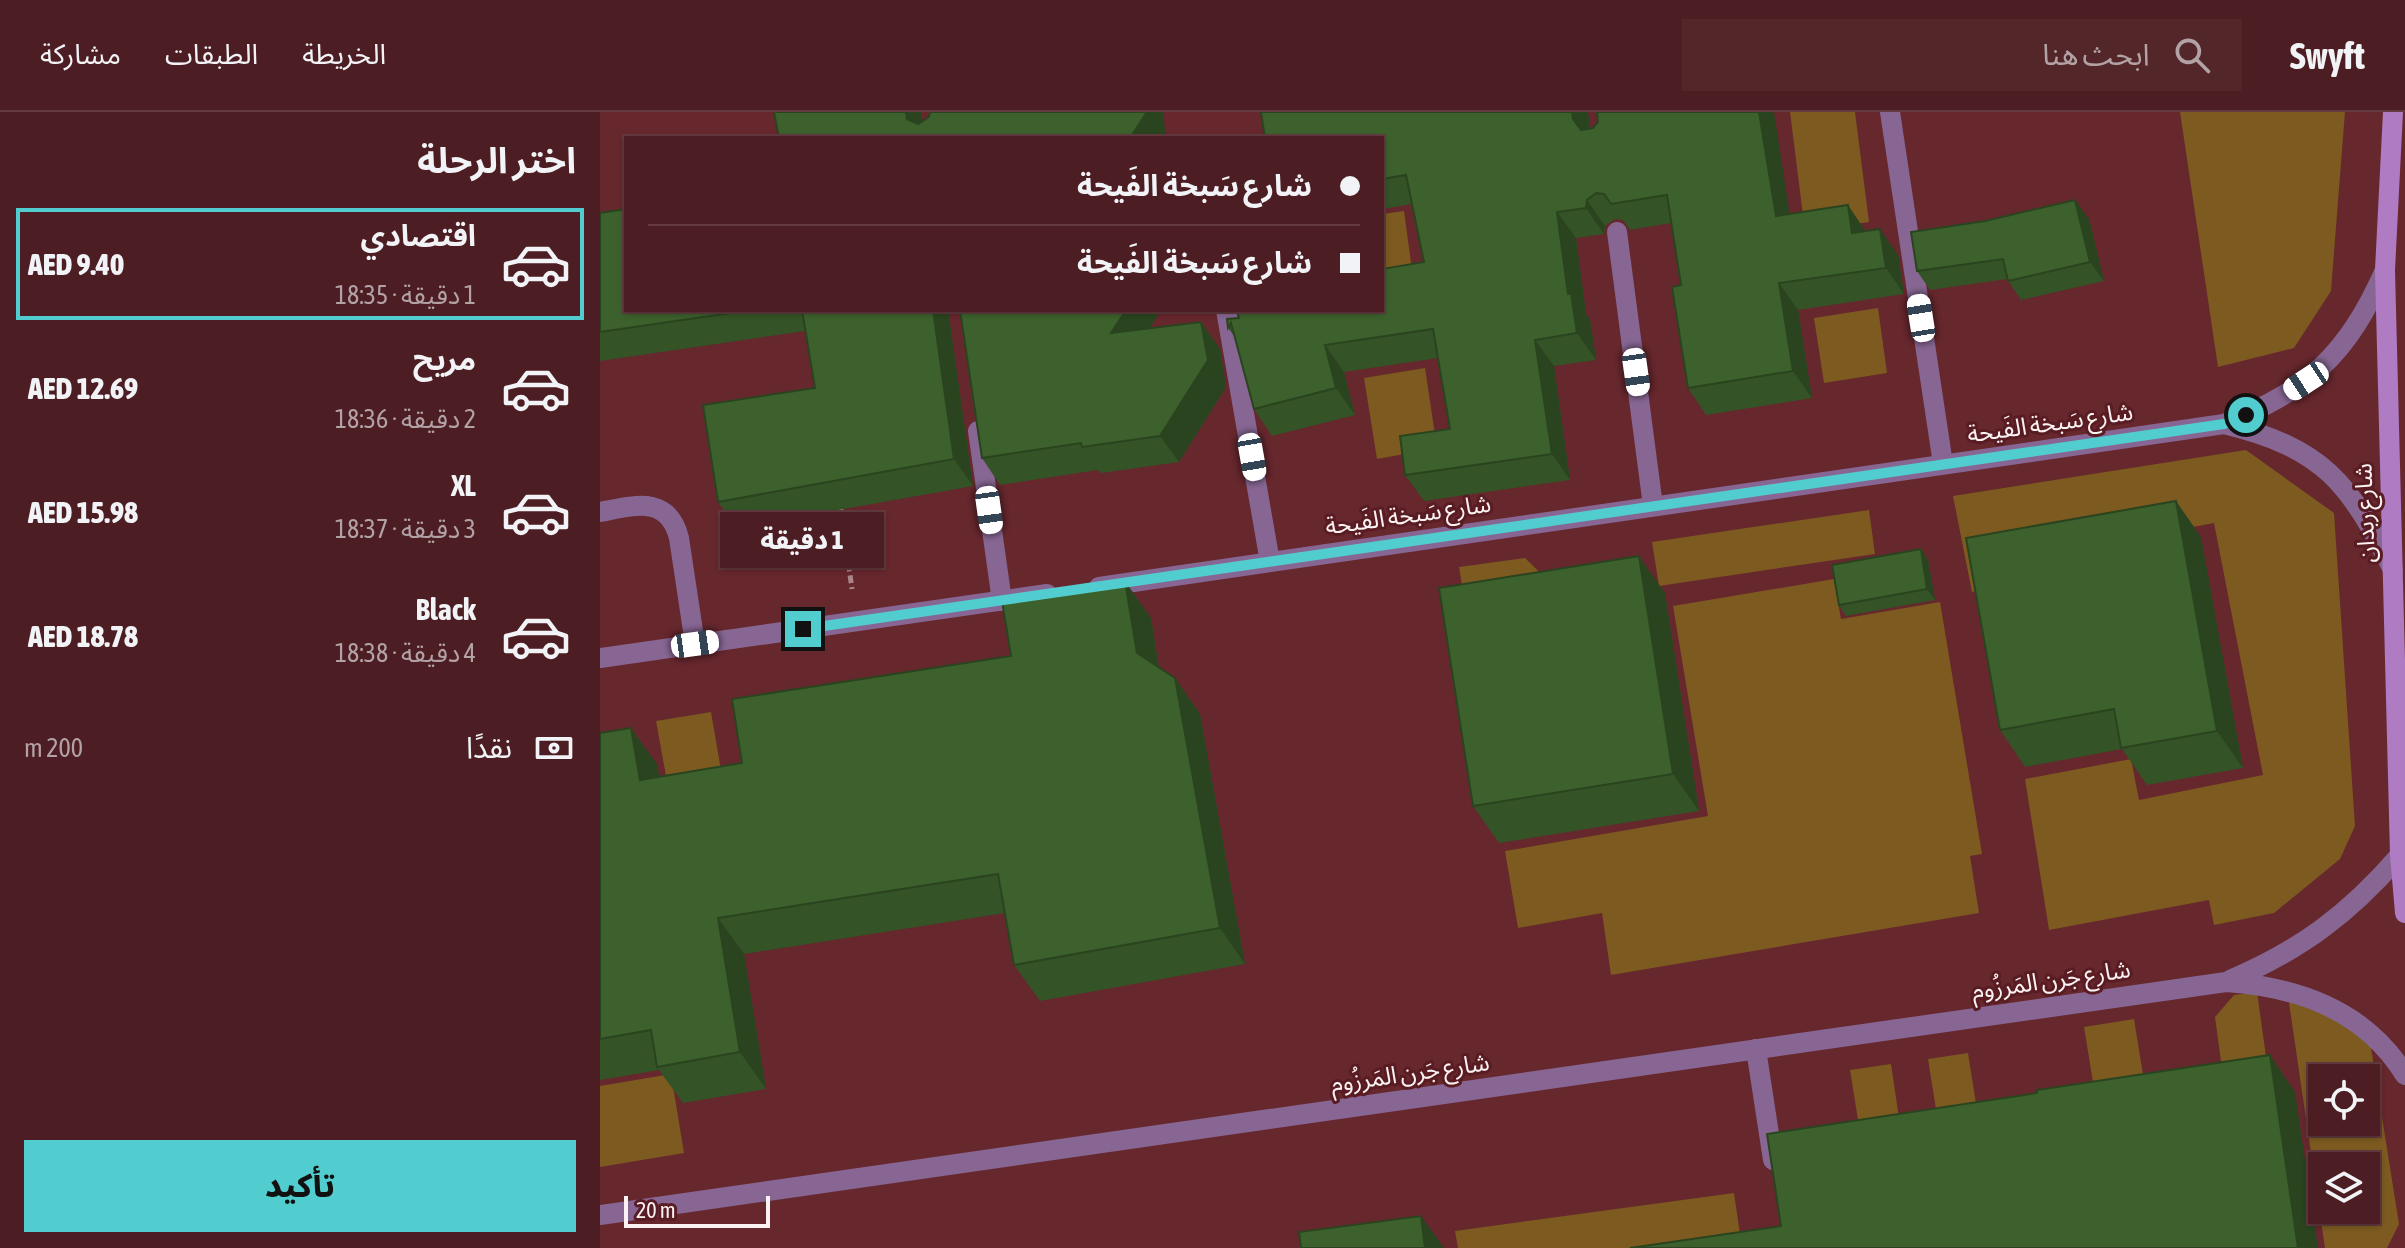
<!DOCTYPE html>
<html lang="ar">
<head>
<meta charset="utf-8">
<style>
	:root { --surface:#4c1d22; --page:#53262a; --text:#f1f3f6; --muted:#b2a2a5; --line:#633b40; --accent:#52cdcf }
	body { margin:0; font-family:"Asap Condensed","Noto Sans Arabic",sans-serif; background:var(--page); color:var(--text); direction:rtl; height:100vh; display:flex; flex-direction:column; font-size:30px; white-space:nowrap }
	* { box-sizing:border-box; margin:0 }
	p { font-size:26px; color:var(--muted) }
	.icon { flex:none; width:44px; height:44px; fill:none; stroke:currentColor; stroke-width:2; stroke-linecap:round; stroke-linejoin:round }
	.map { position:relative; flex:1; overflow:hidden; direction:ltr }
	.drawer { display:flex; flex-direction:column; background:var(--surface); width:600px }
	.drawer>* { flex:none }
	.hud { position:absolute; left:24px; top:24px; width:760px; height:176px; border-radius:0px; box-shadow:0 2px 6px #0004,0 0 0 2px var(--line); direction:rtl; display:grid; align-content:center; height:176px; padding:0 24px; background:var(--surface) }
	.tools { position:absolute; left:1708px; top:952px; display:grid; gap:16px }
	.tools a { display:grid; place-items:center; width:72px; height:72px; border-radius:0px; background:var(--surface); box-shadow:0 2px 6px #0004,0 0 0 2px var(--line); font-size:40px }
	.scale { position:absolute; left:24px; bottom:20px; width:146px; box-sizing:border-box; padding-left:8px; border:4px solid #fbf3f3; border-top:0; font-size:22px; line-height:28px; white-space:nowrap; color:#fbf3f3; -webkit-text-stroke:6px #5a1c23; paint-order:stroke }
	.end { position:absolute; width:36px; height:36px; margin:-18px; border:10px solid #52cdcf; background:#111; box-shadow:0 0 0 4px #111 }
	.from { border-radius:50% }
	.bubble { position:absolute; height:56px; border-radius:0px; background:var(--surface); box-shadow:0 2px 6px #0004,0 0 0 2px var(--line); font-size:26px; font-weight:800; line-height:56px; text-align:center; direction:rtl }
	.car { position:absolute; width:24px; height:48px; margin:-24px -12px; border-radius:10px; box-shadow:0 0 6px 2px #0007; background:linear-gradient(#fff 24%,#345 0 40%,#fff 0 76%,#345 0 86%,#fff 0) }
	.hud b { display:flex; align-items:center; gap:28px; height:76px; font-size:30px }
	.hud b+b { border-top:2px solid var(--line) }
	.hud i { width:20px; height:20px; background:var(--text) }
	ul { padding:0; list-style:none }
	li { display:flex; align-items:center; gap:24px; height:112px; margin:0 16px 12px; padding:0 8px; border:4px solid transparent; border-radius:0px }
	li div { flex:1 }
	li b { display:block; font-size:30px }
	li em { font-style:normal; font-weight:800 }
	li.active { border-color:var(--accent) }
	li>.icon { width:72px; height:72px; stroke-width:1.5 }
	h2 { padding:0 24px; font-size:36px; line-height:96px }
	.pay { display:flex; align-items:center; gap:20px; height:88px; padding:0 24px; font-size:30px }
	.pay p { margin-inline-start:auto }
	.primary-button { display:flex; gap:16px; margin-top:auto; padding:16px 24px }
	.primary-button a { flex:1; height:92px; border-radius:0px; background:var(--accent); color:#111; font-size:32px; font-weight:800; line-height:92px; text-align:center }
	header { display:flex; align-items:center; gap:48px; box-sizing:border-box; height:112px; padding:0 40px; background:var(--surface); border-bottom:2px solid var(--line) }
	header strong { font-size:38px }
	nav { display:flex; gap:44px; margin-inline-start:auto; font-size:28px }
	.search { width:560px; height:72px; background:var(--page); display:flex; align-items:center; gap:20px; box-sizing:border-box; padding:0 28px; border-radius:0px; color:var(--muted); font-size:30px }
	main { display:flex; flex:1; min-height:0 }
	.map>svg:first-child { display:block }
	.green { fill:#7c5a20; fill-rule:evenodd }
	.lines { fill:none; stroke-linecap:round; stroke-linejoin:round }
	.path { stroke:#ab8689; stroke-width:5; stroke-dasharray:8 4; stroke-linecap:butt }
	.lane { stroke:#876693; stroke-width:20 }
	.street { stroke:#876693; stroke-width:20 }
	.secondary { stroke:#af7bc2; stroke-width:20 }
	.wall { fill:#345326 }
	.shaded-wall { fill:#2a441f }
	.building { fill:#3c612c; stroke:#2a441f; stroke-width:2 }
	.route { stroke:#52cdcf; stroke-width:10 }
	.labels { text-anchor:middle; stroke-width:6; stroke-linejoin:round; paint-order:stroke }
	.street-label { font-size:24px; fill:#fbf3f3; stroke:#5a1c23 }
</style>
</head>
<body>
<header>
<strong>Swyft</strong>
<div class="search"><svg class="icon" aria-label="search" viewBox="0 0 24 24"><circle cx="10" cy="10" r="6"/><path d="M15 15l6 6"/></svg>ابحث هنا</div>
<nav><a>الخريطة</a><a>الطبقات</a><a>مشاركة</a></nav>
</header>
<main>
<div class="map">
<svg width="1805" height="1136" viewBox="0 0 1805 1136">
	<rect width="100%" height="100%" fill="#66272d"/>
	<g class="green">
		<polygon points="1190,0 1255,0 1269,110 1205,119"/>
		<polygon points="1580,0 1745,0 1731,179 1694,236 1618,255"/>
		<polygon points="804,99 814,173 782,178 782,102"/>
		<polygon points="1278,196 1287,261 1224,271 1214,206"/>
		<polygon points="825,256 837,336 777,347 764,266"/>
		<polygon points="1646,338 1734,401 1755,714 1740,747 1674,801 1614,813 1609,788 1449,818 1425,667 1531,647 1539,688 1663,663 1614,411 1379,456 1383,477 1372,480 1353,384"/>
		<polygon points="1269,398 1275,442 1059,474 1052,430"/>
		<polygon points="925,446 968,488 867,503 859,455"/>
		<polygon points="1234,467 1241,507 1340,490 1382,742 1370,744 1379,801 1011,863 1002,801 918,816 905,739 1108,704 1073,494"/>
		<polygon points="111,600 126,687 72,697 56,609"/>
		<polygon points="1657,880 1670,973 1625,979 1615,905 1634,883"/>
		<path d="M1688,884L1769,923L1799,1112L1787,1136H1725ZM1722,966H1766V1010H1722ZM1722,1054H1766V1098H1722Z"/>
		<polygon points="1534,907 1548,994 1498,1001 1484,915"/>
		<polygon points="1368,941 1381,1023 1341,1029 1328,947"/>
		<polygon points="1291,952 1303,1033 1263,1039 1250,958"/>
		<polygon points="71,962 84,1041 0,1055 0,974"/>
		<polygon points="1134,1081 1142,1136 858,1136 855,1119"/>
	</g>
	<g class="lines">
		<polyline class="path" points="240,392 252,477"/>
		<g class="lane">
			<polyline points="1290,0 1343,352"/>
			<path d="M0,400C33,394 68,382 79,426L95,532"/>
			<polyline points="1156,937 1173,1048"/>
		</g>
		<g class="street">
			<polyline points="1017,120 1053,394"/>
			<polyline points="626,198 670,450"/>
			<path d="M1624,312C1723,336 1749,370 1793,458"/>
			<polyline points="378,319 402,489"/>
			<path d="M499,475L1624,312C1710,277 1747,243 1785,158"/>
			<polyline points="0,546 447,482"/>
			<path d="M1630,868C1701,838 1750,801 1800,743"/>
			<path d="M0,1103L1626,870C1698,875 1765,898 1805,963"/>
		</g>
		<polyline class="secondary" points="1793,0 1785,158 1800,743 1805,801"/>
	</g>
	<g class="wall">
		<polygon points="661,0 988,0 990,17 1190,102 1266,119 1298,143 1304,182 1198,198 1212,286 1106,303 1088,276 1081,173 1071,111 1030,118 1023,108 1015,107 1005,114 1004,122 976,126 986,202 990,208 996,248 954,254 970,368 824,389 805,363 850,317 838,246 744,260 755,303 672,324 654,297 635,225 628,216 639,206 824,150 812,92 782,97 782,26"/>
		<polygon points="0,101 26,198 348,198 373,374 137,416 118,390 215,276 205,219 0,249"/>
		<polygon points="1489,107 1504,169 1421,188 1407,167 1330,178 1317,159"/>
		<polygon points="360,198 561,198 550,216 601,210 620,237 626,275 579,350 501,361 498,358 400,373 382,346"/>
		<polygon points="1601,425 1643,656 1547,673 1522,637 1425,655 1400,618"/>
		<polygon points="1321,437 1328,448 1335,488 1246,504 1239,493"/>
		<polygon points="1065,481 1099,699 899,731 873,694"/>
		<polygon points="551,506 559,555 575,566 600,602 645,852 440,889 414,853 405,801 144,842 166,977 83,991 59,958 0,968 0,621 57,652 59,665 142,651 411,544"/>
	</g>
	<g class="shaded-wall">
		<polygon points="306,0 321,0 324,26 307,7"/>
		<polygon points="547,0 563,0 566,26 530,26"/>
		<polygon points="972,0 988,0 991,34 973,7"/>
		<polygon points="1159,0 1174,0 1194,130 1176,104"/>
		<polygon points="987,88 1005,114 1004,122 986,96"/>
		<polygon points="1475,88 1489,107 1504,169 1490,150"/>
		<polygon points="1248,93 1266,120 1252,121"/>
		<polygon points="957,100 976,126 986,202 990,208 996,248 977,221 968,182"/>
		<polygon points="1280,117 1298,143 1304,182 1286,156"/>
		<polygon points="1179,171 1198,198 1212,286 1193,259"/>
		<polygon points="333,198 348,198 373,374 354,347"/>
		<polygon points="526,198 561,198 530,247 511,221"/>
		<polygon points="601,210 620,237 626,275 579,350 560,324"/>
		<polygon points="935,228 954,254 970,368 952,342"/>
		<polygon points="725,233 744,260 755,303 736,276"/>
		<polygon points="1576,389 1601,425 1643,656 1617,619"/>
		<polygon points="1321,437 1328,448 1335,488 1327,477"/>
		<polygon points="1039,444 1065,481 1099,699 1073,662"/>
		<polygon points="525,469 551,506 562,577 537,541"/>
		<polygon points="575,566 600,602 645,852 620,816"/>
		<polygon points="31,616 57,652 66,704 40,668"/>
		<polygon points="118,806 144,842 166,977 140,940"/>
		<polygon points="1670,943 1695,980 1718,1136 1698,1136"/>
		<polygon points="821,1104 844,1136 825,1136"/>
	</g>
	<g class="building">
		<polygon points="174,0 306,0 307,7 318,12 329,5 330,0 547,0 530,26 179,26"/>
		<polygon points="661,0 972,0 973,7 981,18 993,16 998,10 997,0 1159,0 1176,104 1248,93 1252,121 1280,117 1286,156 1179,171 1193,259 1088,276 1072,175 1081,173 1067,83 1011,92 1004,82 996,81 987,88 986,96 957,100 968,182 971,181 977,221 935,228 952,342 805,363 800,324 850,317 833,217 725,233 736,276 654,297 631,211 628,216 627,207 639,206 637,198 782,198 782,157 824,150 806,63 782,67 782,26 665,26"/>
		<polygon points="1475,88 1490,150 1408,169 1403,147 1317,159 1311,120 1385,109"/>
		<polygon points="26,97 26,198 151,198 0,220 0,101"/>
		<polygon points="202,198 333,198 354,347 118,390 103,293 215,276"/>
		<polygon points="360,198 526,198 511,221 601,210 608,248 560,324 482,335 481,331 382,346"/>
		<polygon points="1576,389 1617,619 1521,636 1514,597 1400,618 1366,426"/>
		<polygon points="1321,437 1327,477 1239,493 1232,453"/>
		<polygon points="1039,444 1073,662 873,694 839,476"/>
		<polygon points="525,469 537,541 575,566 620,816 414,853 398,762 118,806 140,940 57,955 51,918 0,927 0,621 31,616 40,668 142,651 132,587 411,544 402,489"/>
		<polygon points="1670,943 1698,1136 1030,1136 1181,1114 1167,1022 1437,981 1437,978"/>
		<polygon points="821,1104 825,1136 701,1136 699,1120"/>
	</g>
	<g class="lines">
		<polyline class="route" points="203,517 1624,312 1646,303"/>
	</g>
	<g class="labels">
		<g class="street-label">
			<text transform="translate(1450 311) rotate(-8)" y="8">شارع سَبخة الفَيحة</text>
			<text transform="translate(1765 401) rotate(-92)" y="8">شارع ربدان</text>
			<text transform="translate(808 403) rotate(-8)" y="8">شارع سَبخة الفَيحة</text>
			<text transform="translate(1451 868) rotate(-8)" y="8">شارع جَرن المَرزُوم</text>
			<text transform="translate(810 961) rotate(-8)" y="8">شارع جَرن المَرزُوم</text>
		</g>
	</g>
</svg>
<div class="tools">
<a><svg class="icon" aria-label="locate" viewBox="0 0 24 24"><circle cx="12" cy="12" r="6"/><path d="M12 2v4M12 18v4M2 12h4M18 12h4"/></svg></a>
<a><svg class="icon" aria-label="layers" viewBox="0 0 24 24"><path d="M12 4l9 5-9 5-9-5zM3 14l9 5 9-5"/></svg></a>
</div>
<div class="scale">20 m</div>
<i class="end from" style="left:1646px;top:303px"></i>
<i class="end" style="left:203px;top:517px"></i>
<div class="bubble" style="left:120px;top:400px;width:164px">1 دقيقة</div>
<i class="car" style="left:1321px;top:206px;rotate:351deg"></i>
<i class="car" style="left:1036px;top:260px;rotate:172deg"></i>
<i class="car" style="left:1706px;top:269px;rotate:237deg"></i>
<i class="car" style="left:652px;top:345px;rotate:170deg"></i>
<i class="car" style="left:389px;top:398px;rotate:172deg"></i>
<i class="car" style="left:95px;top:532px;rotate:82deg"></i>
<div class="hud">
<b><i class="from"></i>شارع سَبخة الفَيحة</b>
<b><i></i>شارع سَبخة الفَيحة</b>
</div>
</div>
<section class="drawer">
<h2>اختر الرحلة</h2>
<ul>
<li class="active"><svg class="icon" aria-label="car" viewBox="0 0 24 24"><path d="M5 17H2v-5l4-1 3-4h7l3 4 3 1v5h-3M9 17h6M6 11h13"/><circle cx="7" cy="17" r="2"/><circle cx="17" cy="17" r="2"/></svg><div><b>اقتصادي</b><p>1 دقيقة · 18:35</p></div><em>AED 9.40</em></li>
<li><svg class="icon" aria-label="car" viewBox="0 0 24 24"><path d="M5 17H2v-5l4-1 3-4h7l3 4 3 1v5h-3M9 17h6M6 11h13"/><circle cx="7" cy="17" r="2"/><circle cx="17" cy="17" r="2"/></svg><div><b>مريح</b><p>2 دقيقة · 18:36</p></div><em>AED 12.69</em></li>
<li><svg class="icon" aria-label="car" viewBox="0 0 24 24"><path d="M5 17H2v-5l4-1 3-4h7l3 4 3 1v5h-3M9 17h6M6 11h13"/><circle cx="7" cy="17" r="2"/><circle cx="17" cy="17" r="2"/></svg><div><b>XL</b><p>3 دقيقة · 18:37</p></div><em>AED 15.98</em></li>
<li><svg class="icon" aria-label="car" viewBox="0 0 24 24"><path d="M5 17H2v-5l4-1 3-4h7l3 4 3 1v5h-3M9 17h6M6 11h13"/><circle cx="7" cy="17" r="2"/><circle cx="17" cy="17" r="2"/></svg><div><b>Black</b><p>4 دقيقة · 18:38</p></div><em>AED 18.78</em></li>
</ul>
<div class="pay"><svg class="icon" aria-label="cash" viewBox="0 0 24 24"><path d="M3 7h18v10H3z"/><circle cx="12" cy="12" r="2"/></svg>نقدًا<p>200 m</p></div>
<div class="primary-button"><a>تأكيد</a></div>
</section>
</main>
</body>
</html>
